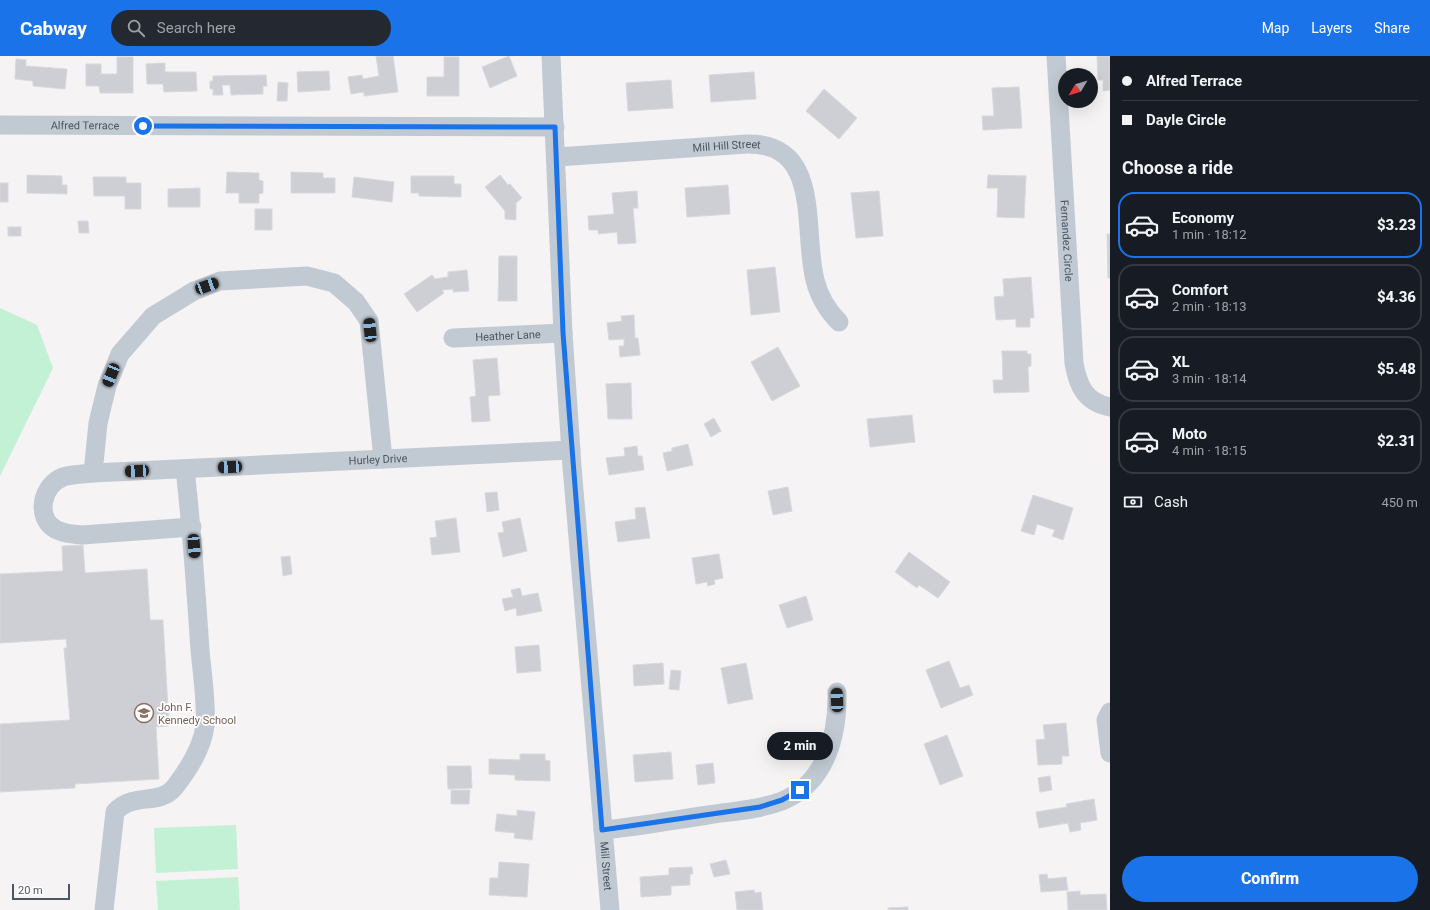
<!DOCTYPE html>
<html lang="en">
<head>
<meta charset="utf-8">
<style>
	:root { --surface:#171b24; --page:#242831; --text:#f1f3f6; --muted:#9ea1a6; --line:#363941; --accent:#1a73e8 }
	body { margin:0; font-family:Roboto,sans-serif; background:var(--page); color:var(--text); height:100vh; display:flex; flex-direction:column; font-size:15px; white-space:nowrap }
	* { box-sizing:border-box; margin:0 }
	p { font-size:13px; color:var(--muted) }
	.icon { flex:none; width:22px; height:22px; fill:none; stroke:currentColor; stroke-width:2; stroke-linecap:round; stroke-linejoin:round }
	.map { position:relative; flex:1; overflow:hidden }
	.drawer { display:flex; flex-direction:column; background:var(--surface); width:320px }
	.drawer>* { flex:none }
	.top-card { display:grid; align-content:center; height:88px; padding:0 12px; background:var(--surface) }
	.needle { width:26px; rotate:232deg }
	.fabs { position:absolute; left:1058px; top:12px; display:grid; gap:8px }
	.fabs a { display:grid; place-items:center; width:40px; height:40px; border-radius:50%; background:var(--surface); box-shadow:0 4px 16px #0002; font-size:20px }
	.scale { position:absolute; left:12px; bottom:10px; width:58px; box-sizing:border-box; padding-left:4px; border:2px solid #4a5661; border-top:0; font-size:11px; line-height:14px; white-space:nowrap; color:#4a5661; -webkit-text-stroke:3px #fff; paint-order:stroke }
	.end { position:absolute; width:18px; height:18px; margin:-9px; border:5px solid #1a73e8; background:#fff; box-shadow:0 0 0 2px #fff }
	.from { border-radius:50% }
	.bubble { position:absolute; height:28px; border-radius:14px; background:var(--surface); box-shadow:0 4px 16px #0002; font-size:13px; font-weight:800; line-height:28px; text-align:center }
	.car { position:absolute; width:12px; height:24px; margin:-12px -6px; border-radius:5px; box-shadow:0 0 3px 1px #0007; background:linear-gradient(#222 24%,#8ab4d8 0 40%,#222 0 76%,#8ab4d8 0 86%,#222 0) }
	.top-card b { display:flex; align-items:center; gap:14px; height:38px; font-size:15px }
	.top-card b+b { border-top:1px solid var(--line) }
	.top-card i { width:10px; height:10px; background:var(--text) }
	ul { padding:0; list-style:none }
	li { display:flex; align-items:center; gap:12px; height:66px; margin:0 8px 6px; padding:0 4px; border:2px solid var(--line); border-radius:16px }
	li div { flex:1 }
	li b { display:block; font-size:15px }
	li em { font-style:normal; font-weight:800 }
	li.current { border-color:var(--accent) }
	li>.icon { width:36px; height:36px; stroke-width:1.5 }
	h2 { padding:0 12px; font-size:18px; line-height:48px }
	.pay { display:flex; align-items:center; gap:10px; height:44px; padding:0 12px; font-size:15px }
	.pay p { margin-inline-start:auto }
	.primary-button { display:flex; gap:8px; margin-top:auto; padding:8px 12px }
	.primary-button a { flex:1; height:46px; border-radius:24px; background:var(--accent); color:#fff; font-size:16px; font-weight:800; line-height:46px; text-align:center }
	header { display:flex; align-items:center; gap:24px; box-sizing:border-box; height:56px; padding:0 20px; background:var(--accent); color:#fff }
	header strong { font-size:19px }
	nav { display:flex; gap:22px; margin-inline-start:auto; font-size:14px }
	.search { width:280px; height:36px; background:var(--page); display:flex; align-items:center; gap:10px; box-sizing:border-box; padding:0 14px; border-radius:22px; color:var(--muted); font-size:15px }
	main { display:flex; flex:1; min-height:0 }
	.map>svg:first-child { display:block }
	.green { fill:#c3f1d5 }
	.building { fill:#cdcfd5; stroke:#d7d9de }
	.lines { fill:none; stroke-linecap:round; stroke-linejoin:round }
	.minor { stroke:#c1cad2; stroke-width:19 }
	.route { stroke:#1a73e8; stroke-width:5 }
	.labels { text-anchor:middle; stroke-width:3.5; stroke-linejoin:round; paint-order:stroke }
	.street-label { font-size:11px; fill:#4a5661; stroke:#fff }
	.education-label { font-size:11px; fill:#785e54; stroke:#fff; text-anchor:start }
</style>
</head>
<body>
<header>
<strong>Cabway</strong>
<div class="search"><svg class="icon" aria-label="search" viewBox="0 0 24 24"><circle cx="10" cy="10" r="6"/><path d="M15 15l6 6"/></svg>Search here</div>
<nav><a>Map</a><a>Layers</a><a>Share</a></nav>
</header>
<main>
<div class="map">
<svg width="1110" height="854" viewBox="0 0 1110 854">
	<rect width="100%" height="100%" fill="#f5f3f3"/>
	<g class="green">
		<polygon points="0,252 37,269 53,312 0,420"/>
		<polygon points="236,769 238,813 156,817 154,772"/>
		<polygon points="238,821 240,854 158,854 156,825"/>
	</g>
	<g class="building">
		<polygon points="376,0 393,0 398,36 364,40 364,36 351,38 348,21 362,19 363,23 379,20"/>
		<polygon points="509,0 517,20 490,32 482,11"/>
		<polygon points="1097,0 1110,0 1110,34 1103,35 1103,24 1098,24"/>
		<polygon points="117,1 133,1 133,37 100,37 99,30 86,30 86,8 101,8 101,18 117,18"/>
		<polygon points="444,1 459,1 459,40 427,40 427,21 444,21"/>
		<polygon points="16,3 26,4 26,10 67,13 65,33 33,30 33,25 15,23"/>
		<polygon points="165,7 165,16 196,16 197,35 164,36 163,28 147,28 146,8"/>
		<polygon points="329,15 330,34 298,36 297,16"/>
		<polygon points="754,16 756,43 711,46 709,19"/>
		<polygon points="266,19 267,30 263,30 263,38 231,39 230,29 222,29 223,39 213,39 213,33 210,33 210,25 213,25 213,20"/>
		<polygon points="671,24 673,52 628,55 626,27"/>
		<polygon points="278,26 288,27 287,45 277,45"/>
		<polygon points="1019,31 1022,72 983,74 982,60 994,60 992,32"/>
		<polygon points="824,33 857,62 839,83 806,55"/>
		<polygon points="227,116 259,117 259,124 263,125 263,137 259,138 259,147 239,147 239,137 226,137"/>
		<polygon points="291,116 323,117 323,122 335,122 335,137 291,137"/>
		<polygon points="27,119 62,120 62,129 67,129 67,138 27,137"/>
		<polygon points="500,119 508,129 510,128 522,142 516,147 516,164 505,163 505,155 485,131"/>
		<polygon points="988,119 1026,120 1024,162 997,161 998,132 987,132"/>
		<polygon points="411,120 454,120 454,128 461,128 461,141 419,140 419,137 411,137"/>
		<polygon points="93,121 126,121 126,127 141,127 141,153 125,153 125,140 94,140"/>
		<polygon points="354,121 394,126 392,146 352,141"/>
		<rect x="0" y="127" width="8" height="19"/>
		<polygon points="728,129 730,158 687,161 685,132"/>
		<polygon points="200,132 200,151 168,151 168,133"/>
		<polygon points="637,135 638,152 633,152 636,187 618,188 617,176 598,178 598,174 589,174 588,160 614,158 612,137"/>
		<polygon points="879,135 883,180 856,182 851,137"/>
		<rect x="255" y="153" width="17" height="21"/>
		<polygon points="78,165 88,165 89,177 79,177"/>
		<rect x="8" y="171" width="13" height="9"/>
		<polygon points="1107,178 1110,178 1110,222 1108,222"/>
		<polygon points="499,200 517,200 517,245 498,245"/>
		<polygon points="775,211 780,256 751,259 747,214"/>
		<polygon points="467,214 469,235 453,236 453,233 442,234 444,237 417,256 404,238 432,219 435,223 448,221 448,216"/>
		<polygon points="1031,221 1034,262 1030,262 1030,271 1016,271 1016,263 996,264 994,241 1004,240 1003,223"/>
		<polygon points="634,259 635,282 638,282 640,299 620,301 619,290 624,290 624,283 609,284 607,267 622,265 621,260"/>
		<polygon points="778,291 800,330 772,345 751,306"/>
		<polygon points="1002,295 1027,295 1027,298 1031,298 1031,310 1028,311 1029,336 994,337 993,324 1003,324"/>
		<polygon points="497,302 500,339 488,340 490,365 472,366 470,341 476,340 473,304"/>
		<polygon points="631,327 632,363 608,363 606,328"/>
		<polygon points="912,359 915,386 870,391 867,363"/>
		<polygon points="714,362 721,375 711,381 704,368"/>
		<polygon points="688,388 693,409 667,415 663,397 672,395 672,392"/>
		<polygon points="637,390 638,400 642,400 644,414 609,419 606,402 625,400 624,392"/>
		<polygon points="788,431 792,455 773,459 768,435"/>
		<polygon points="497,436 499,454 487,456 485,437"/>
		<polygon points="1033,439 1073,452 1063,484 1052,480 1055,474 1037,468 1034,479 1021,475"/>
		<polygon points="645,451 650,482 618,486 615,466 636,463 635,452"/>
		<polygon points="456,462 460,496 432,499 430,482 437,481 435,465"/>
		<polygon points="520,462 527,495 503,501 498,477 504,476 502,466"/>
		<polygon points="83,489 85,517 147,513 150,564 163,564 169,670 156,671 159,723 75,728 75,732 0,736 0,668 70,664 64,592 67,592 66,583 0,587 0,518 63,515 62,490"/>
		<polygon points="909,496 950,526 938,542 919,529 917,532 895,516"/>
		<polygon points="719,498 723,522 714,524 715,528 708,530 707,526 696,528 692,502"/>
		<polygon points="290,500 292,518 283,520 281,501"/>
		<polygon points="520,532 522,540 538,537 542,555 517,560 516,552 505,555 502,543 513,541 511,534"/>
		<polygon points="806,540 813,564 787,572 779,549"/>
		<polygon points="539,589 541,615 517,617 515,591"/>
		<polygon points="949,605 960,632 969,629 973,639 941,652 926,614"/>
		<polygon points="663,607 664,628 634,630 633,609"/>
		<polygon points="746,607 753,643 728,648 721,612"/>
		<polygon points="671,614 681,615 679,634 669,633"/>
		<polygon points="1066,667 1069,700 1062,700 1062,708 1038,709 1036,684 1045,683 1043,669"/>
		<polygon points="947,679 963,720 940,729 924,688"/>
		<polygon points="671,696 673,723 635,726 633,699"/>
		<polygon points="520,698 545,698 545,704 550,705 550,725 515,724 515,719 489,718 489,703 520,704"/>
		<polygon points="713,707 715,727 698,729 696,709"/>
		<polygon points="447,710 471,710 472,732 448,733"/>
		<polygon points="1050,720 1052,734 1040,736 1038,722"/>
		<polygon points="451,734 470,734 469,748 451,748"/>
		<polygon points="1094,743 1097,764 1080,767 1081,774 1070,776 1068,767 1039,772 1036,756 1067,751 1066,748"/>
		<polygon points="517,754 535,756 532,784 514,782 515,777 495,775 497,758 517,760"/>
		<polygon points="726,804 730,818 714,821 710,808"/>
		<polygon points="499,806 529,808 527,841 489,839 490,822 498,822"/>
		<polygon points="692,811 693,818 690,818 690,829 671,830 671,839 641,841 640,821 669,819 669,812"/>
		<polygon points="1047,818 1048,823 1066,821 1068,834 1041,836 1039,819"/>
		<polygon points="754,834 755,837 761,836 763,854 737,854 735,836"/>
		<polygon points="1080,835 1080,839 1106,838 1107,854 1068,854 1067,836"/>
		<polygon points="908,851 908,854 888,854 888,852"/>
	</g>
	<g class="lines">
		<g class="minor">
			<path id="s1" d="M551,0L563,277L572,411L610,854"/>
			<path id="s2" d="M1056,0L1074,307C1078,330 1085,346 1110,351"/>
			<path id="s3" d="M0,69L555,71"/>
			<path id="s4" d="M557,101L747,88C823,87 802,173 815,224C819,240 827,254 839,266"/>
			<path id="s5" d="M453,282L563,277"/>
			<polyline points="93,417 98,367 107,330 120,298 153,260 194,235 220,225 307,220 334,227 356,246 369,265 383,403"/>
			<path id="s6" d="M192,471L82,479C73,478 63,478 55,473C35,461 42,429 63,421C72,418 84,418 93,417L571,394"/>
			<polyline points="1110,656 1106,664 1110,697"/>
			<path d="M603,774C638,771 673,764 708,759C732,755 759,754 782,745C826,727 838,679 837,636"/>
			<path d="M104,854L115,756C132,736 159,750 174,732C188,714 202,693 205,670C207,650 202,616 200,594C196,534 192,474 185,413"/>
		</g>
	</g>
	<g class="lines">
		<polyline class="route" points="143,70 555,71 563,277 602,774 760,751 782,744 800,734"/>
	</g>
	<defs>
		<symbol id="school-ring" viewBox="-11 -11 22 22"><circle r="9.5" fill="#fff" stroke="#8d6e63" stroke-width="1.5"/><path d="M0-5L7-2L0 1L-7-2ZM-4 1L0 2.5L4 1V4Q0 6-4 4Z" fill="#8d6e63"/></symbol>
	</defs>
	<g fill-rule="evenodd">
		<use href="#school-ring" x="133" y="646" width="22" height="22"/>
	</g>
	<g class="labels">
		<g class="street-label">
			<text dy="4" stroke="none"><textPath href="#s3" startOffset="85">Alfred Terrace</textPath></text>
			<text dy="4" stroke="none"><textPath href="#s4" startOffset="170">Mill Hill Street</textPath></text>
			<text dy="4" stroke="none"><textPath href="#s2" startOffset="185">Fernandez Circle</textPath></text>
			<text dy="4" stroke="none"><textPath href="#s5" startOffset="55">Heather Lane</textPath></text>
			<text dy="4" stroke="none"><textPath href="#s6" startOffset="518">Hurley Drive</textPath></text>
			<text dy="4" stroke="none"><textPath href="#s1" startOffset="812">Mill Street</textPath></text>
		</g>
		<g class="education-label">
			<text x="158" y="655">John F.<tspan x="158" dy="13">Kennedy School</tspan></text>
		</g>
	</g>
</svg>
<div class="fabs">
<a><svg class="needle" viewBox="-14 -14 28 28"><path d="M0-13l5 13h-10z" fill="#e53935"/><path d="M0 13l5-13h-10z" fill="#9ea1a6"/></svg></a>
</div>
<div class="scale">20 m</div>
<i class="end from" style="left:143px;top:70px"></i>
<i class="end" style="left:800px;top:734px"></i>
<div class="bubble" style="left:767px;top:676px;width:66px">2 min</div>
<i class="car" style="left:207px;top:230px;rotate:70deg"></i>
<i class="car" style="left:370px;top:274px;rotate:354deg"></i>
<i class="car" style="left:111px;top:319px;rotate:202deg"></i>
<i class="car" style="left:230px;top:411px;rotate:267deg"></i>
<i class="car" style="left:137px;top:415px;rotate:267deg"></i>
<i class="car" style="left:194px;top:490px;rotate:176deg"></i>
<i class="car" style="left:837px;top:644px;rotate:358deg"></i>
</div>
<section class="drawer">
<div class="top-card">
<b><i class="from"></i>Alfred Terrace</b>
<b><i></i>Dayle Circle</b>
</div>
<h2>Choose a ride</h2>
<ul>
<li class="current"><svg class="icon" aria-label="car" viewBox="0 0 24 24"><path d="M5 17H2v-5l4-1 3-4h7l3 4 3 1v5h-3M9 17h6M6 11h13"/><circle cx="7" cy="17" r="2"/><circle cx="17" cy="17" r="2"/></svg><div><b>Economy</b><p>1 min · 18:12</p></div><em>$3.23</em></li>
<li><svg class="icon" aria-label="car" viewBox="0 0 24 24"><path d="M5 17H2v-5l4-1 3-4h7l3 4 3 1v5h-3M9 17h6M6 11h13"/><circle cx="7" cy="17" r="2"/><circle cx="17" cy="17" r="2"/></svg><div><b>Comfort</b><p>2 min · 18:13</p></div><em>$4.36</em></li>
<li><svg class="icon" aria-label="car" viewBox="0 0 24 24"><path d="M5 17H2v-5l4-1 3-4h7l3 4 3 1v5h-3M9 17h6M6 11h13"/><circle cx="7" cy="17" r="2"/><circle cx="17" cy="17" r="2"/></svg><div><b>XL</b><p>3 min · 18:14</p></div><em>$5.48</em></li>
<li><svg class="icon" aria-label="car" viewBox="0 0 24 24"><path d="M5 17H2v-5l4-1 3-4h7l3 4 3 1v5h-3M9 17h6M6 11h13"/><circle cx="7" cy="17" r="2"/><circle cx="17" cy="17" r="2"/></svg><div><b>Moto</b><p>4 min · 18:15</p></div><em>$2.31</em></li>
</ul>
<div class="pay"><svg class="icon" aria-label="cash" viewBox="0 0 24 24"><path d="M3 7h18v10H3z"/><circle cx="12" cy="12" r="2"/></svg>Cash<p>450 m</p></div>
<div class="primary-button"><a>Confirm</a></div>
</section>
</main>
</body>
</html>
